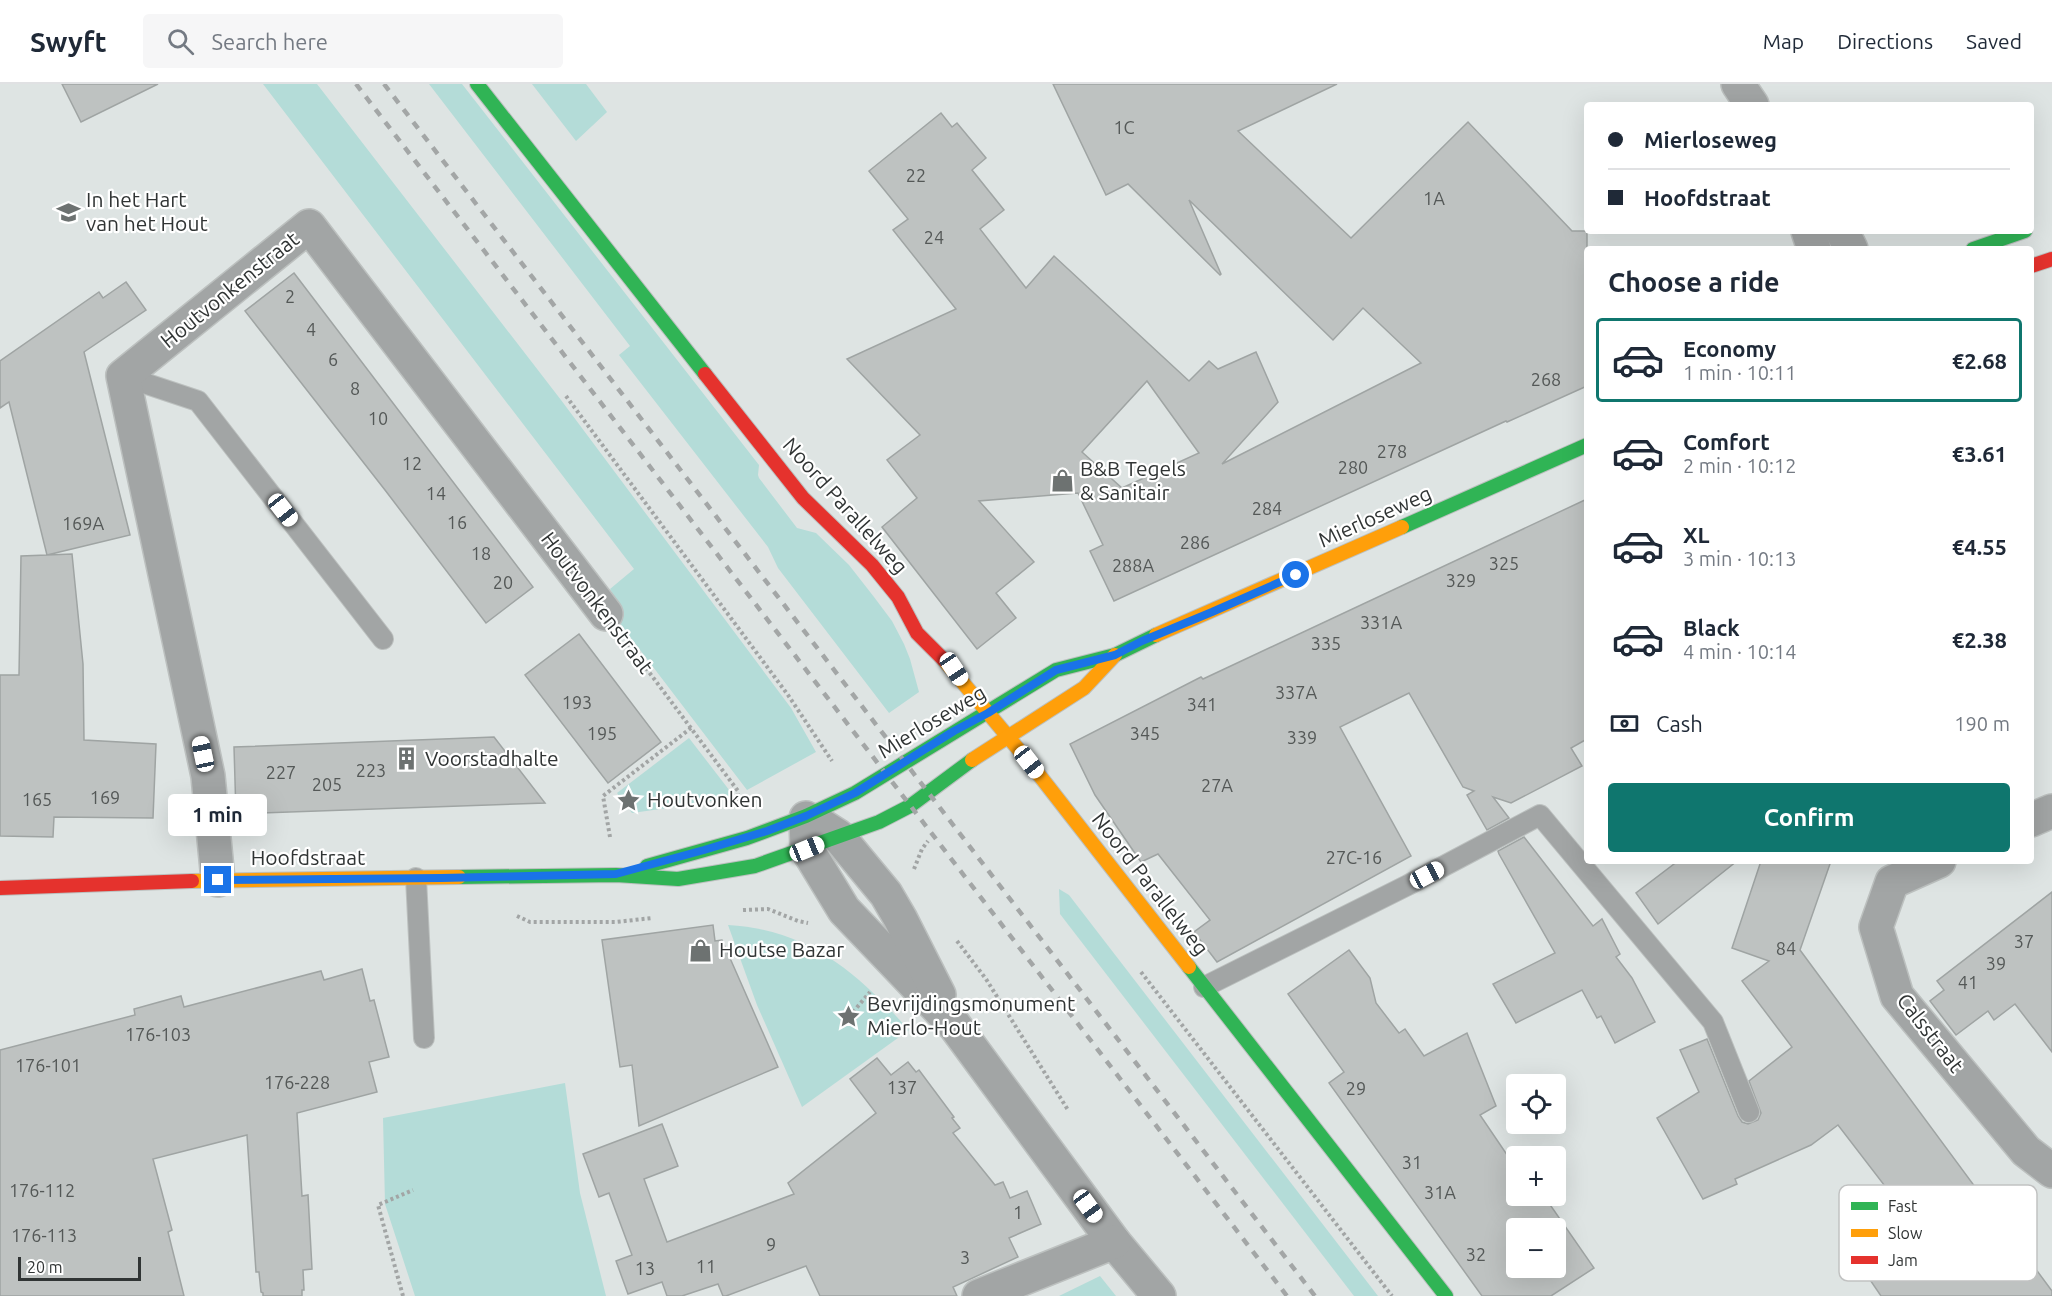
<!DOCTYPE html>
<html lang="en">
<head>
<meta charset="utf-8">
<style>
	:root { --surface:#fff; --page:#f6f6f7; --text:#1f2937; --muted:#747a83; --line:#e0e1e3; --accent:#0f766e }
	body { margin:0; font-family:Ubuntu,sans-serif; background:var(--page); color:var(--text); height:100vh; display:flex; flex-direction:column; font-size:22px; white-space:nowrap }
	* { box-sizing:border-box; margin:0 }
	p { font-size:20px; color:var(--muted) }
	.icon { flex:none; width:33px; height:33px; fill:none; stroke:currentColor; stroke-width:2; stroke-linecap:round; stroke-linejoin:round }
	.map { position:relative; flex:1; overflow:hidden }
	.details { position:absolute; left:1584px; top:162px; width:450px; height:618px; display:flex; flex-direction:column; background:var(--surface); border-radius:6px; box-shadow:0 6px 24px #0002 }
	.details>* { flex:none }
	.banner { position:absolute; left:1584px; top:18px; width:450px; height:132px; border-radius:6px; box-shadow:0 6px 24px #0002; display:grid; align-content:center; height:132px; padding:0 24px; background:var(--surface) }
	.buttons { position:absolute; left:1506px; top:990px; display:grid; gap:12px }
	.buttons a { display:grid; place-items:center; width:60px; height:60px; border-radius:6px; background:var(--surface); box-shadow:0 6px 24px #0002; font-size:30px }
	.scale { position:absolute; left:18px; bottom:15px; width:123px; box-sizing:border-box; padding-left:6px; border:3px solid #303434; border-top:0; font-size:16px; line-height:21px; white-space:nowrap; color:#303434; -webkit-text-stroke:4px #fff; paint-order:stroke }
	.end { position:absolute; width:27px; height:27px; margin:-14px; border:8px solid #1a73e8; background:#fff; box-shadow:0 0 0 3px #fff }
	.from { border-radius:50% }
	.bubble { position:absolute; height:42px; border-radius:6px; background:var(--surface); box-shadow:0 6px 24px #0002; font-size:20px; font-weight:700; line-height:42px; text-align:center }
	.car { position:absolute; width:18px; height:36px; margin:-18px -9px; border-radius:8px; box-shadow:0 0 4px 2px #0007; background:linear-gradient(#fff 24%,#345 0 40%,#fff 0 76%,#345 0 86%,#fff 0) }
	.banner b { display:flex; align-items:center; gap:21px; height:57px; font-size:22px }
	.banner b+b { border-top:2px solid var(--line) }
	.banner i { width:15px; height:15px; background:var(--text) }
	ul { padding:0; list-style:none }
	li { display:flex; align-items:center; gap:18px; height:84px; margin:0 12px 9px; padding:0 12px; border:3px solid transparent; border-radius:6px }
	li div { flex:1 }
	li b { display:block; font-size:22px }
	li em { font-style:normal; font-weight:700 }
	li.active { border-color:var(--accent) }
	li>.icon { width:54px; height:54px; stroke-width:1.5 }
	h2 { padding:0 24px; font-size:27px; line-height:72px }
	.pay { display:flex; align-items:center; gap:15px; height:66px; padding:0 24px; font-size:22px }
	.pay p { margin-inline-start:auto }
	.action { display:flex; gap:12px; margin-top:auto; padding:12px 24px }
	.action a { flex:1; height:69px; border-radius:6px; background:var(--accent); color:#fff; font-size:24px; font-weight:700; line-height:69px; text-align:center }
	header { display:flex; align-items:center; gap:36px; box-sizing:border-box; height:84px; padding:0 30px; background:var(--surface); border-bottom:2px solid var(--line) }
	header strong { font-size:28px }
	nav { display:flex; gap:33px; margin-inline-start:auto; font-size:21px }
	.search { width:420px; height:54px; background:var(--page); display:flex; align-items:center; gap:15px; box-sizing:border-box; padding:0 21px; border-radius:6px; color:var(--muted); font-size:22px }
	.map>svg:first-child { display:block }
	.green { fill:#b4dcd8 }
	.building { fill:#bec2c1; stroke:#9fa4a3; stroke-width:1.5; fill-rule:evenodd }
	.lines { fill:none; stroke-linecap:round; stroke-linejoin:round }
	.lane-casing { stroke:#bcc0bf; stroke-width:22 }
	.street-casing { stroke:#bcc0bf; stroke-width:36 }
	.fast-casing { stroke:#bcc0bf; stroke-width:16 }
	.slow-casing { stroke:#bcc0bf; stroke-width:16 }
	.jam-casing { stroke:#bcc0bf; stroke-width:16 }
	.path { stroke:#a2a5a5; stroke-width:4; stroke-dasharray:3 3; stroke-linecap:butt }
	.lane { stroke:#a2a5a5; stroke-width:20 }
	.street { stroke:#a2a5a5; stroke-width:33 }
	.fast { stroke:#30b455; stroke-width:14 }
	.slow { stroke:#ff9f0a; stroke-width:14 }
	.jam { stroke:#e5322d; stroke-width:14 }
	.rail { stroke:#a3a6a6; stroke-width:4.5; stroke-dasharray:8 8; stroke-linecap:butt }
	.route { stroke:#1a73e8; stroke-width:8 }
	.labels { text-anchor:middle; stroke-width:4.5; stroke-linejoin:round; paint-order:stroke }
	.number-label { font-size:18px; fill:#545857 }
	.poi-label { font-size:21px; fill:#303434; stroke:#fff; text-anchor:start }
	.street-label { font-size:21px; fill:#303434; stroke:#fff }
	.key { fill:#fff; stroke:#c1c2c2; stroke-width:1.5 }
	.key-label { font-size:16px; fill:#303434 }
</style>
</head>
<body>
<header>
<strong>Swyft</strong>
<div class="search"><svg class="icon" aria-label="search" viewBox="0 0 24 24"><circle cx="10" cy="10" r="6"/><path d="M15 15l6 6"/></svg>Search here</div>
<nav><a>Map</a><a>Directions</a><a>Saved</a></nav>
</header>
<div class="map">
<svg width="2052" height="1212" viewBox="0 0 2052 1212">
	<rect width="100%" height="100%" fill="#dee4e3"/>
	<g class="green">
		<polygon points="263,0 317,0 561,316 791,624 816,668 747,706 605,520 614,512 610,505 634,485"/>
		<polygon points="429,0 462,0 759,381 758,391 759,394 797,444 816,449 849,481 874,513 892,537 904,560 910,575 919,608 889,629 778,484 768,463 619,271 630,262"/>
		<polygon points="532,0 586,0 607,28 576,57"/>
		<polygon points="689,654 733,711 703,719 632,729 617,709"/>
		<polygon points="1059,805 1069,811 1378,1212 1354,1212 1060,830"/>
		<path d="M728,841C809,846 856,888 909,946L802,1023L757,921Z"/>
		<polygon points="565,999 580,1109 606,1212 415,1212 385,1120 383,1034"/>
		<polygon points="1100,1192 1116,1212 1059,1212"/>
	</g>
	<g class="building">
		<polygon points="62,0 158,0 81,38"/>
		<path d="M1053,0H1337L1238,47L1351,154L1468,38L1572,147H1587V302L1507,338L1506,337L1114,517L1090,467L1103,461L1078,409L979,417L1034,478L996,509L1016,534L977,565L882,443L917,414L887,376L920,351L847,275L956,225L893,146L908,135L869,87L941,29L952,43L957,39L986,74L972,86L1004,126L980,145L1026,204L1054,172L1189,297L1209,277L1218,285L1256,268L1278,318L1222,380L1421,279L1363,224L1333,256L1189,116L1221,190L1220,191L1128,100L1106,111ZM1147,297L1199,369L1122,404L1082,368Z"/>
		<polygon points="294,189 533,503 486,539 385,406 245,227"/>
		<polygon points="126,198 146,226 84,268 130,451 47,471 72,470 83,580 84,656 156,660 153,734 54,733 53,753 0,752 0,591 19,591 21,472 47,471 9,318 0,324 0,277 99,208 103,214"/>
		<polygon points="1587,415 1587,655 1571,664 1582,682 1511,719 1493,713 1509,734 1487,746 1467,711 1474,707 1463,703 1409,609 1340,643 1411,772 1217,878 1194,848 1210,836 1158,770 1141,778 1095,711 1070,660 1201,593 1203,595"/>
		<polygon points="579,550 661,658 608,699 525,591"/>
		<polygon points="494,653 545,719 236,730 234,663"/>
		<polygon points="1524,753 1593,842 1602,835 1620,870 1616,873 1632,894 1655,938 1615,959 1601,932 1597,934 1582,906 1516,939 1493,900 1555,869 1499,770 1498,767"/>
		<polygon points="1678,777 1737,777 1658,840 1636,809"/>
		<polygon points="1761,777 1831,777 1800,866 2052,1207 2052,1212 1881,1212 1862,1184 1918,1145 1838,1041 1811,1061 1735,1095 1737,1100 1703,1115 1657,1034 1699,1008 1680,966 1707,955 1738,1032 1742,1038 1748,1040 1758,1036 1761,1029 1749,997 1792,963 1742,897 1769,877 1732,864"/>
		<polygon points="2052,808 2052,968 2015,920 1994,936 1988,927 1956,951 1930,917 1944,906 1937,897"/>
		<polygon points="713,841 715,857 722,856 778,983 639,1042 632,981 620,983 602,856"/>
		<path d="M1349,866L1370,894L1376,919L1399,949L1405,945L1424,972L1467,949L1496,1022L1480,1031L1516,1084V1112H1544L1594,1184L1551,1212H1482L1329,999L1344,988L1288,910ZM1516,1144H1556V1184H1516Z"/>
		<polygon points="362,885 370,917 374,916 389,973 369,978 377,1008 297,1029 302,1112 308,1111 312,1185 303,1186 304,1206 302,1206 302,1212 263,1212 263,1209 261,1208 259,1188 256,1188 247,1051 153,1075 172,1146 168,1148 184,1212 0,1212 0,966 135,931 134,925 181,912 184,923 321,887 324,896"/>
		<polygon points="877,974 891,991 908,978 916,988 919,986 954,1033 952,1034 960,1044 953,1049 995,1101 1003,1098 1010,1114 1027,1107 1041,1140 1009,1154 1018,1173 953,1203 957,1212 820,1212 806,1182 726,1212 723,1212 718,1200 682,1212 667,1212 662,1198 628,1210 616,1177 632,1171 609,1109 599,1113 583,1070 662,1040 678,1082 644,1095 667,1158 794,1110 788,1099 876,1029 850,995"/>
	</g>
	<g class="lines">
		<defs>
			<g id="lane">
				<polyline points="123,292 198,317 383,555"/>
				<polyline points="416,794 424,954"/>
				<polyline points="1204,903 1408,801 1540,731 1713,938 1749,1028"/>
			</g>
			<g id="street">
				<polyline points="1738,0 1752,21"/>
				<polyline points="1808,147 1814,165"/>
				<polyline points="1842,147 1851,165"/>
				<polyline points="806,734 807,765 844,826 955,942 1114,1158 1159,1212"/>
				<polyline points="2031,736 2052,727"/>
				<polyline points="816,738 838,752 886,810 900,834 939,911"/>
				<polyline points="1939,777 1892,798 1876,843 1897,912 2026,1067 2052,1087"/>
				<polyline points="218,796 208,692 123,292 309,142 606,530"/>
				<polyline points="979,1212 1114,1158"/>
			</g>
			<g id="fast">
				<polyline points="477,0 705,290"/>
				<polyline points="1973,165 2025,147"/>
				<polyline points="1402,443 1587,361"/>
				<polyline points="647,782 747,754 806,732 855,709 1056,586 1115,571 1156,551"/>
				<polyline points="459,793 616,791 678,795 755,782 879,738 910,722 972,676"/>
				<polyline points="1189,883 1446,1212"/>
			</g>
			<g id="slow">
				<polyline points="1156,551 1402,443"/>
				<polyline points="944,576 1029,678 1189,883"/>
				<polyline points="972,676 1084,604 1115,571"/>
				<polyline points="192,797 459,793"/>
			</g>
			<g id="jam">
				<polyline points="2031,182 2052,175"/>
				<polyline points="705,290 803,414 872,481 898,513 917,549 944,576"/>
				<polyline points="0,804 192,797"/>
			</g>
		</defs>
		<use href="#lane" class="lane-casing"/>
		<use href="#street" class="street-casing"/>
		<use href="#fast" class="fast-casing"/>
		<use href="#slow" class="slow-casing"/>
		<use href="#jam" class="jam-casing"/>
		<g class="path">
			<polyline points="566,312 788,611 832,677"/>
			<polyline points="628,560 738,707 738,717"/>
			<polyline points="610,753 603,712 691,644"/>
			<polyline points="914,785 922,765 928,757"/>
			<polyline points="743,826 768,825 798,837 808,839"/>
			<polyline points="517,832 530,838 616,838 652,834"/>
			<polyline points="957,857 986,895 1068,1026"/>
			<polyline points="1141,888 1392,1212"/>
			<polyline points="853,928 870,908"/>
			<polyline points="403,1212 378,1121 413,1106"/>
		</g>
		<use href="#lane" class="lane"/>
		<use href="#street" class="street"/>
		<use href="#fast" class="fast"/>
		<use href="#slow" class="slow"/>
		<use href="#jam" class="jam"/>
		<g class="rail">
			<polyline points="356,0 1287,1212"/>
			<polyline points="384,0 1315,1212"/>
		</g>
	</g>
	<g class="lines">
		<polyline class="route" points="218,796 441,794 616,790 704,766 767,747 806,732 855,709 954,647 988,629 1056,586 1115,571 1142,557 1212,528 1296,491"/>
	</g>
	<defs>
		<symbol id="school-bare" viewBox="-9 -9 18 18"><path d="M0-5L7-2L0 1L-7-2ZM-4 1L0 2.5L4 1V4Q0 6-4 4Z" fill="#6d7271" stroke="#fff" stroke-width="2.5" paint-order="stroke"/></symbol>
		<symbol id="shop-bare" viewBox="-9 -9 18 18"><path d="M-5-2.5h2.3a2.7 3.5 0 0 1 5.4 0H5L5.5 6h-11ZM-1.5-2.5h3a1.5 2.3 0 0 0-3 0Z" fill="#6d7271" stroke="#fff" stroke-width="2.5" paint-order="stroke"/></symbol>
		<symbol id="building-bare" viewBox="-9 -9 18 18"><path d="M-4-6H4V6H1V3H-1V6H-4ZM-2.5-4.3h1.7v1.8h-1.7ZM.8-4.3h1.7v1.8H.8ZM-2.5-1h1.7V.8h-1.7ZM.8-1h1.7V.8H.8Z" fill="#6d7271" stroke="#fff" stroke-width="2.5" paint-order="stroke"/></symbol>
		<symbol id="sight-bare" viewBox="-9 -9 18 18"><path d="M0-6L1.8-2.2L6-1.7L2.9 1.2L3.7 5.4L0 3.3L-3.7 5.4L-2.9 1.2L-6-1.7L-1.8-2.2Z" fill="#6d7271" stroke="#fff" stroke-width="2.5" paint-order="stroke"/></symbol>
	</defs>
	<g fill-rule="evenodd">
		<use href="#school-bare" x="52" y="112" width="33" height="33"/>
		<use href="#shop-bare" x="1046" y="380" width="33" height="33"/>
		<use href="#building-bare" x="390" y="658" width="33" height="33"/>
		<use href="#sight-bare" x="612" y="700" width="33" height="33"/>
		<use href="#shop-bare" x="684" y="850" width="33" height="33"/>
		<use href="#sight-bare" x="832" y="916" width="33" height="33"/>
	</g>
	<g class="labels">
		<g class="number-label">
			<text x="1124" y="50">1C</text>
			<text x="916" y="98">22</text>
			<text x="1434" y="121">1A</text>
			<text x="934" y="160">24</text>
			<text x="290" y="219">2</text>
			<text x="311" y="252">4</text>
			<text x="333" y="282">6</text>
			<text x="1546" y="302">268</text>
			<text x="355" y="311">8</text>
			<text x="378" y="341">10</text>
			<text x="1392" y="374">278</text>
			<text x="412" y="386">12</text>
			<text x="1353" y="390">280</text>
			<text x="436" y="416">14</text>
			<text x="1267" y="431">284</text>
			<text x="457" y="445">16</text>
			<text x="83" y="446">169A</text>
			<text x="1195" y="465">286</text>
			<text x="481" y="476">18</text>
			<text x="1504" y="486">325</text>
			<text x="1133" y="488">288A</text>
			<text x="1461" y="503">329</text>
			<text x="503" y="505">20</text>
			<text x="1381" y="545">331A</text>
			<text x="1326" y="566">335</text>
			<text x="1296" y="615">337A</text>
			<text x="577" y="625">193</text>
			<text x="1202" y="627">341</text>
			<text x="602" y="656">195</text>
			<text x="1145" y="656">345</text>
			<text x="1302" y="660">339</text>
			<text x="371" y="693">223</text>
			<text x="281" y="695">227</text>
			<text x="327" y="707">205</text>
			<text x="1217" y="708">27A</text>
			<text x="105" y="720">169</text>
			<text x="37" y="722">165</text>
			<text x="1354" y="780">27C-16</text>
			<text x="2024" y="864">37</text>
			<text x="1786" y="871">84</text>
			<text x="1996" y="886">39</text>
			<text x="1968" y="905">41</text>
			<text x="158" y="957">176-103</text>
			<text x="48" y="988">176-101</text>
			<text x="297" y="1005">176-228</text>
			<text x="902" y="1010">137</text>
			<text x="1356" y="1011">29</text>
			<text x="1412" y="1085">31</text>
			<text x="42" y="1113">176-112</text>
			<text x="1440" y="1115">31A</text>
			<text x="1018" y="1135">1</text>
			<text x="44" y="1158">176-113</text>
			<text x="771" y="1167">9</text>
			<text x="1476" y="1177">32</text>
			<text x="965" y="1180">3</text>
			<text x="706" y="1189">11</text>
			<text x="645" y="1191">13</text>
		</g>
		<g class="poi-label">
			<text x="86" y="123">In het Hart<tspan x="86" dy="24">van het Hout</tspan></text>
			<text x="1080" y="392">B&amp;B Tegels<tspan x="1080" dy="24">&amp; Sanitair</tspan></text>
			<text x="425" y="682">Voorstadhalte</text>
			<text x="647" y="723">Houtvonken</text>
			<text x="719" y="873">Houtse Bazar</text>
			<text x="867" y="927">Bevrijdingsmonument<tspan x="867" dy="24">Mierlo-Hout</tspan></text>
		</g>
		<g class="street-label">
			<text transform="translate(230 206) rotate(-39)" y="7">Houtvonkenstraat</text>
			<text transform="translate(845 422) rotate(48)" y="7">Noord Parallelweg</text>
			<text transform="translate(1375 433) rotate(-24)" y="7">Mierloseweg</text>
			<text transform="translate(597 519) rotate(53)" y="7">Houtvonkenstraat</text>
			<text transform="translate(932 638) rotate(-31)" y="7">Mierloseweg</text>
			<text x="308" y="781">Hoofdstraat</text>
			<text transform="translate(1150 800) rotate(52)" y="7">Noord Parallelweg</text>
			<text transform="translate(1930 949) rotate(52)" y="7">Calsstraat</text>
		</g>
	</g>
	<rect x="1839" y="1101" width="198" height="96" rx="9" class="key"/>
	<rect x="1851" y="1118" width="27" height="8" fill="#30b455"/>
	<rect x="1851" y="1145" width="27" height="8" fill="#ff9f0a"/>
	<rect x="1851" y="1172" width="27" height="8" fill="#e5322d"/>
	<g class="key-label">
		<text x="1888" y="1128">Fast</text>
		<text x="1888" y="1155">Slow</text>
		<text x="1888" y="1182">Jam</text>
	</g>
</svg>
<div class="buttons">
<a><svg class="icon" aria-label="locate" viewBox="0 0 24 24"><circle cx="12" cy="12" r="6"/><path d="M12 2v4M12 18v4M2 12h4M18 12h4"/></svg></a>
<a>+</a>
<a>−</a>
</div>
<div class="scale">20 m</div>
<i class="end from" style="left:1296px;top:491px"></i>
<i class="end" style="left:218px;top:796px"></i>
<div class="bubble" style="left:168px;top:710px;width:99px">1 min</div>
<i class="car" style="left:283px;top:426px;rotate:142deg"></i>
<i class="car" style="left:954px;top:585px;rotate:146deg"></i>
<i class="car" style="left:203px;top:670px;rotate:348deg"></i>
<i class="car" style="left:1029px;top:678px;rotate:142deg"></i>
<i class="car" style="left:807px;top:765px;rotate:68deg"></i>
<i class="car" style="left:1427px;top:791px;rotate:62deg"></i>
<i class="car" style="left:1088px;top:1122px;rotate:144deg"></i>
<div class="banner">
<b><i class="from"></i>Mierloseweg</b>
<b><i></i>Hoofdstraat</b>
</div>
<section class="details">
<h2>Choose a ride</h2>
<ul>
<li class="active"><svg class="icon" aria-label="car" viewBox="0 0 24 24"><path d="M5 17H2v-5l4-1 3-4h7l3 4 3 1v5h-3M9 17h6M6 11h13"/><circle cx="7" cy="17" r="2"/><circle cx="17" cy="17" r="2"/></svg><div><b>Economy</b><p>1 min · 10:11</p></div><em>€2.68</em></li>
<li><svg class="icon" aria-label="car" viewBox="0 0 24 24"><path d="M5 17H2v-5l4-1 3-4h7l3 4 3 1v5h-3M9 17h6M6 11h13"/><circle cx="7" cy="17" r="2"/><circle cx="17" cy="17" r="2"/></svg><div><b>Comfort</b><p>2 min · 10:12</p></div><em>€3.61</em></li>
<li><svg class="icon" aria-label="car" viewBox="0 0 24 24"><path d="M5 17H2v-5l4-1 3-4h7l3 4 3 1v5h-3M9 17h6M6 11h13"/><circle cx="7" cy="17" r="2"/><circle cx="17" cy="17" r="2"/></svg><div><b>XL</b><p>3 min · 10:13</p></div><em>€4.55</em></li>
<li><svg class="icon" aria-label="car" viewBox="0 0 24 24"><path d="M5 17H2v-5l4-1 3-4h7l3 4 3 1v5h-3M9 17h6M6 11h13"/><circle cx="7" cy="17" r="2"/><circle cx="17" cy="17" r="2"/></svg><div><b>Black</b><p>4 min · 10:14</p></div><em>€2.38</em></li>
</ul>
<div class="pay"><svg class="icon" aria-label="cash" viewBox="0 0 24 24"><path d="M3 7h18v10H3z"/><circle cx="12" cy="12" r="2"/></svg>Cash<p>190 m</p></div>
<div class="action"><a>Confirm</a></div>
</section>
</div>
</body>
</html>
